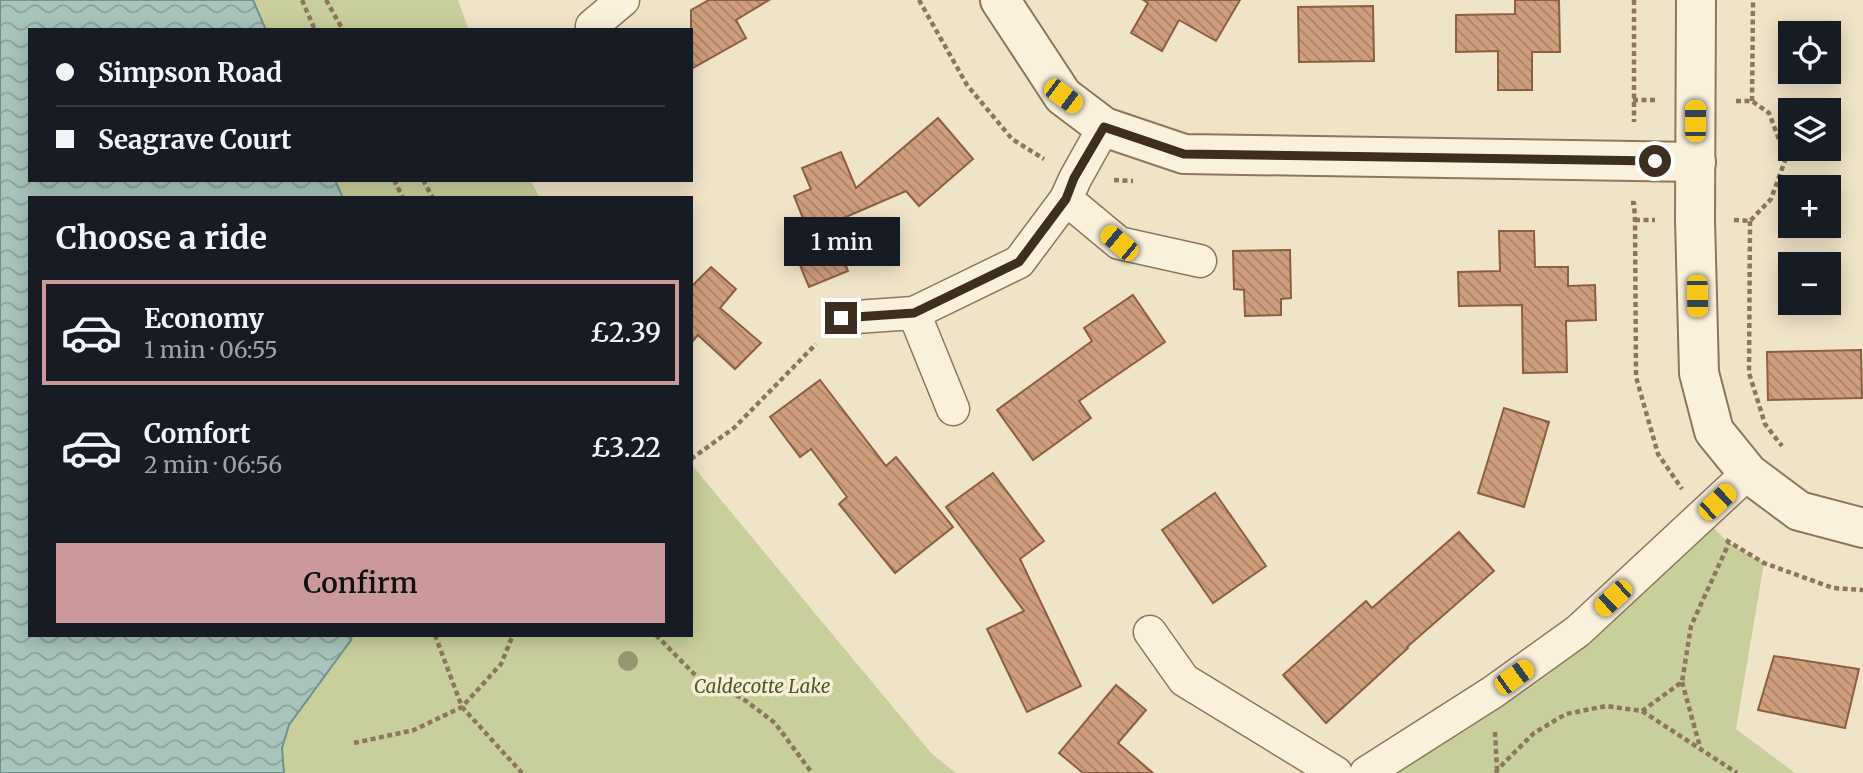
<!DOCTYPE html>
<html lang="en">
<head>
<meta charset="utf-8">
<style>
	:root { --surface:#171b24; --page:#20242c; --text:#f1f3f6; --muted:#9ea1a6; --line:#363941; --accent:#cc999b }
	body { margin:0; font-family:Merriweather,serif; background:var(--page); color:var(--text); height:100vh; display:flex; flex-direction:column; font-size:26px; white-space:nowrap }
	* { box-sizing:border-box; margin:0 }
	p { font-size:23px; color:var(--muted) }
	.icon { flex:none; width:38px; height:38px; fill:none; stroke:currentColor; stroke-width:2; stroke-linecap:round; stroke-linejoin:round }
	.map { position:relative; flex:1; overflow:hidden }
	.sheet { position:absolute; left:28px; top:196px; width:665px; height:441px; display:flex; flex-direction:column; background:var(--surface); border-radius:0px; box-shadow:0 4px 18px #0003 }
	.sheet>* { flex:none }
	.banner { position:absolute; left:28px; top:28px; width:665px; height:154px; border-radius:0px; box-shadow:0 4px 18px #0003; display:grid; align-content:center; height:154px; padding:0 28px; background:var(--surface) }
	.controls { position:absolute; left:1778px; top:21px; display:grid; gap:14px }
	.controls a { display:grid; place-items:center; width:63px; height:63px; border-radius:0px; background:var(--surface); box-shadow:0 4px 18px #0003; font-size:35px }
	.end { position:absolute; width:32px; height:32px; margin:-16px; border:9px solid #3d2e20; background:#fff; box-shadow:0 0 0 4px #fff }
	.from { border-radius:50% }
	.bubble { position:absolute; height:49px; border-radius:0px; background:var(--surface); box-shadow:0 4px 18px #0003; font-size:23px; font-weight:600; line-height:49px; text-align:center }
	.car { position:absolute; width:21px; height:42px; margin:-21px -10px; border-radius:9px; box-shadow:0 0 5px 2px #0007; background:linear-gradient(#f5c518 24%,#345 0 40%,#f5c518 0 76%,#345 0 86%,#f5c518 0) }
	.banner b { display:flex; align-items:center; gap:24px; height:66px; font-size:26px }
	.banner b+b { border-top:2px solid var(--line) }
	.banner i { width:18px; height:18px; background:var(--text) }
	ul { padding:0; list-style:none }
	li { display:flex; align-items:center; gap:21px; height:105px; margin:0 14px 10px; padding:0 14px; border:4px solid transparent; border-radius:0px }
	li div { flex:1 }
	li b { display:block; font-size:26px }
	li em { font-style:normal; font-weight:600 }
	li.on { border-color:var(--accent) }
	li>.icon { width:63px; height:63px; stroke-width:1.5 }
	h2 { padding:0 28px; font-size:32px; line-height:84px }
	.action { display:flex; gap:14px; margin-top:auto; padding:14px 28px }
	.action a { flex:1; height:80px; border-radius:0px; background:var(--accent); color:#111; font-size:28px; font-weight:600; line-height:80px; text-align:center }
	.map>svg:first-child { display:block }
	.green { fill:#c9cf9b }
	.water { fill:url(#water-waves); stroke:#6f938a; stroke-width:2 }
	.building { fill:url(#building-back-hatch); stroke:#8d5f41; stroke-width:2 }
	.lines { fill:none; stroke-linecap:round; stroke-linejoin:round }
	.minor-casing { stroke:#8d765c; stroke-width:35 }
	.tertiary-casing { stroke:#8d765c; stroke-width:42 }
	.path { stroke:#8d765c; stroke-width:4.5; stroke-dasharray:5 3.5; stroke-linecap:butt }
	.minor { stroke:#faf1dc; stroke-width:32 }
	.tertiary { stroke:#faf1dc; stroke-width:38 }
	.tree { fill:#96986f }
	.route { stroke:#3d2e20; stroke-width:9 }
	.labels { text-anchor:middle; stroke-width:7; stroke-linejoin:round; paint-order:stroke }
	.park-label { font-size:19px; font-style:italic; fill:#4d5a26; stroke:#f7eed8 }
</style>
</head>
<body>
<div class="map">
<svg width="1863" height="773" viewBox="0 0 1863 773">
	<defs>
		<pattern id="water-waves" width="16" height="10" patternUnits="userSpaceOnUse" patternTransform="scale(1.75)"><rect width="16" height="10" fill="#a9c4bc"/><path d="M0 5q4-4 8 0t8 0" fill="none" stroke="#8ba098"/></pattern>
		<pattern id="building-back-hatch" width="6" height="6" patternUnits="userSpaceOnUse" patternTransform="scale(1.75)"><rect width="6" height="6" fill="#cf9f7d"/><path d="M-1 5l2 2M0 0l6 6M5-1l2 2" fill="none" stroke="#a98266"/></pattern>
	</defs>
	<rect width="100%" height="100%" fill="#f0e4c8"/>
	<g class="green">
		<polygon points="0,0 458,0 469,30 30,30 30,180 530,180 540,198 30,198 30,635 691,635 691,464 932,754 956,773 0,773"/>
		<polygon points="1701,516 1729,543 1764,563 1736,729 1795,773 1366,773 1493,692"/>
	</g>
	<polygon class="water" points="0,0 253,0 266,30 30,30 30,180 335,180 343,198 30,198 30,635 352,635 351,640 289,725 282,748 284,773 0,773"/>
	<g class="building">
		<polygon points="709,0 769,0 736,20 746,38 691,69 691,10"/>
		<polygon points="1143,0 1240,0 1216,41 1179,20 1162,51 1131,33 1148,3"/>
		<polygon points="1515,0 1559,0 1560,52 1532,52 1532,90 1498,90 1498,51 1456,52 1456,15 1515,14"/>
		<polygon points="1373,6 1374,61 1299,62 1298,7"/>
		<polygon points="938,118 973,159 919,206 906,191 809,233 794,196 811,189 802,168 841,152 856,188"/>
		<polygon points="1499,231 1534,231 1535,267 1568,267 1568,286 1595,285 1596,320 1566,321 1567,372 1523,373 1522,305 1459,306 1458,272 1500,271"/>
		<polygon points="833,232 848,271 809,287 793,248"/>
		<polygon points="1290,250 1291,298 1281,299 1281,315 1245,316 1244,290 1234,289 1233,251"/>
		<polygon points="711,267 736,289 720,308 761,343 735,369 698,335 691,343 691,283 693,285"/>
		<polygon points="1133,295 1165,342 1079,401 1091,418 1033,460 997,410 1092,341 1084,328"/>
		<polygon points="1861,350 1862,398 1768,400 1767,352"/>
		<polygon points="820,380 886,466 896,457 953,527 895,573 839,504 847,497 811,449 800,457 770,417"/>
		<polygon points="1504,408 1549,422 1524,507 1478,493"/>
		<polygon points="993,473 1044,541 1020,559 1081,686 1027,712 987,629 1024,611 946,507"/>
		<polygon points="1215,493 1266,566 1213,603 1162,530"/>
		<polygon points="1459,532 1494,571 1407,647 1408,648 1326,723 1283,675 1366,601 1372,608"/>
		<polygon points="1774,656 1859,669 1845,728 1758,710"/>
		<polygon points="1116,685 1146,710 1118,743 1153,773 1083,773 1059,753"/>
	</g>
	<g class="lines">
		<defs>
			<g id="minor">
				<polyline points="592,26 623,0"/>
				<polyline points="1066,199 1119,243 1200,261"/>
				<polyline points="914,313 1019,262 1066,199 1075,179 1104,127"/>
				<polyline points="841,318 914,313 953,409"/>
				<polyline points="1150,632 1184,680 1336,773"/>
				<polyline points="1366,773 1493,692 1578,631 1748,473"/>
			</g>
			<g id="tertiary">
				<polyline points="1000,0 1063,96 1104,127 1184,154 1696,162"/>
				<polyline points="1696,0 1695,220 1699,373 1714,431 1748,473 1799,511 1863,528"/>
			</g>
		</defs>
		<use href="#minor" class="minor-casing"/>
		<use href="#tertiary" class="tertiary-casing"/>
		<g class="path">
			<polyline points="302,0 315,30"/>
			<polyline points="326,0 343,30"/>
			<polyline points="919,0 967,85 1012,139 1044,159"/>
			<polyline points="1634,0 1634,122"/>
			<polyline points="1633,100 1655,100"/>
			<polyline points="1752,101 1753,0"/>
			<polyline points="394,180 403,198"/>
			<polyline points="423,180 433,198"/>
			<polyline points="1114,180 1133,181"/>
			<polyline points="1631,203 1634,203 1635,220 1636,377 1658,454 1682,489"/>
			<polyline points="1635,220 1655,220"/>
			<polyline points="1734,220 1750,221 1771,199 1786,158 1769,113 1752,101 1734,101"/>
			<polyline points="1750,221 1749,373 1765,424 1782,446"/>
			<polyline points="691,459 734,428 816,344"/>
			<polyline points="1726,540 1764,563 1833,588 1863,590"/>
			<polyline points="435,635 462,707 522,773"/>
			<polyline points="656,635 698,678 742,698 775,723 812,773"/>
			<polyline points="1682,682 1700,747"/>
			<polyline points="1642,711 1682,682 1691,626 1729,543"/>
			<polyline points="1495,732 1497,769"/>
			<polyline points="354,743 414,730 462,707 501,664 513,635"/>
			<polyline points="1496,773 1497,770 1534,733 1566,714 1606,706 1642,711 1737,773"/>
		</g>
		<use href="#minor" class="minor"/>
		<use href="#tertiary" class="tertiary"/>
	</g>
	<circle class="tree" cx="628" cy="661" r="10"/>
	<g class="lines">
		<polyline class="route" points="841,318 914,313 1019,262 1066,199 1074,178 1104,127 1184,154 1655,161"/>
	</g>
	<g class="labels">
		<g class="park-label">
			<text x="762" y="693">Caldecotte Lake</text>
		</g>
	</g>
</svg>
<div class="controls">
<a><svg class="icon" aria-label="locate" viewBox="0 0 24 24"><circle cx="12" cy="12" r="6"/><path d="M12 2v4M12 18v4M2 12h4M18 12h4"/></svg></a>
<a><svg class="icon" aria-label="layers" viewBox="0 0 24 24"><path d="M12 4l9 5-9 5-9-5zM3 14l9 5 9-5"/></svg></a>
<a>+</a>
<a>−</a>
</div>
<i class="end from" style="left:1655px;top:161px"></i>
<i class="end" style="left:841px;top:318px"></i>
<div class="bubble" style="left:784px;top:217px;width:116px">1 min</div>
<i class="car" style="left:1063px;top:96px;rotate:127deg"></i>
<i class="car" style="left:1695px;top:121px;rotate:0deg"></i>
<i class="car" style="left:1119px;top:243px;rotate:310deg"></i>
<i class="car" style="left:1697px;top:296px;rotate:179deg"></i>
<i class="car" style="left:1717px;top:502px;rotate:47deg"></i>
<i class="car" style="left:1613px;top:598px;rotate:227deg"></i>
<i class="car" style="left:1514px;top:677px;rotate:54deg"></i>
<div class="banner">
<b><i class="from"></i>Simpson Road</b>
<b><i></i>Seagrave Court</b>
</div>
<section class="sheet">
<h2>Choose a ride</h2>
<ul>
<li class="on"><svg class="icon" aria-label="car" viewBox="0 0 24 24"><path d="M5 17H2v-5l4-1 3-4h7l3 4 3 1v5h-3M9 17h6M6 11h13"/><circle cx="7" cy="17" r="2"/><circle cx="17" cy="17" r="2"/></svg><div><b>Economy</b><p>1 min · 06:55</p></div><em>£2.39</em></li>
<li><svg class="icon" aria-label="car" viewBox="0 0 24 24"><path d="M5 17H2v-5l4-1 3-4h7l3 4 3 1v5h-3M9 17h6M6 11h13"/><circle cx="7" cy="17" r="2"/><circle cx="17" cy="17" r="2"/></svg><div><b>Comfort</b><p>2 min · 06:56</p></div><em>£3.22</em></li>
</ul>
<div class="action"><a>Confirm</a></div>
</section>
</div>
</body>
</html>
